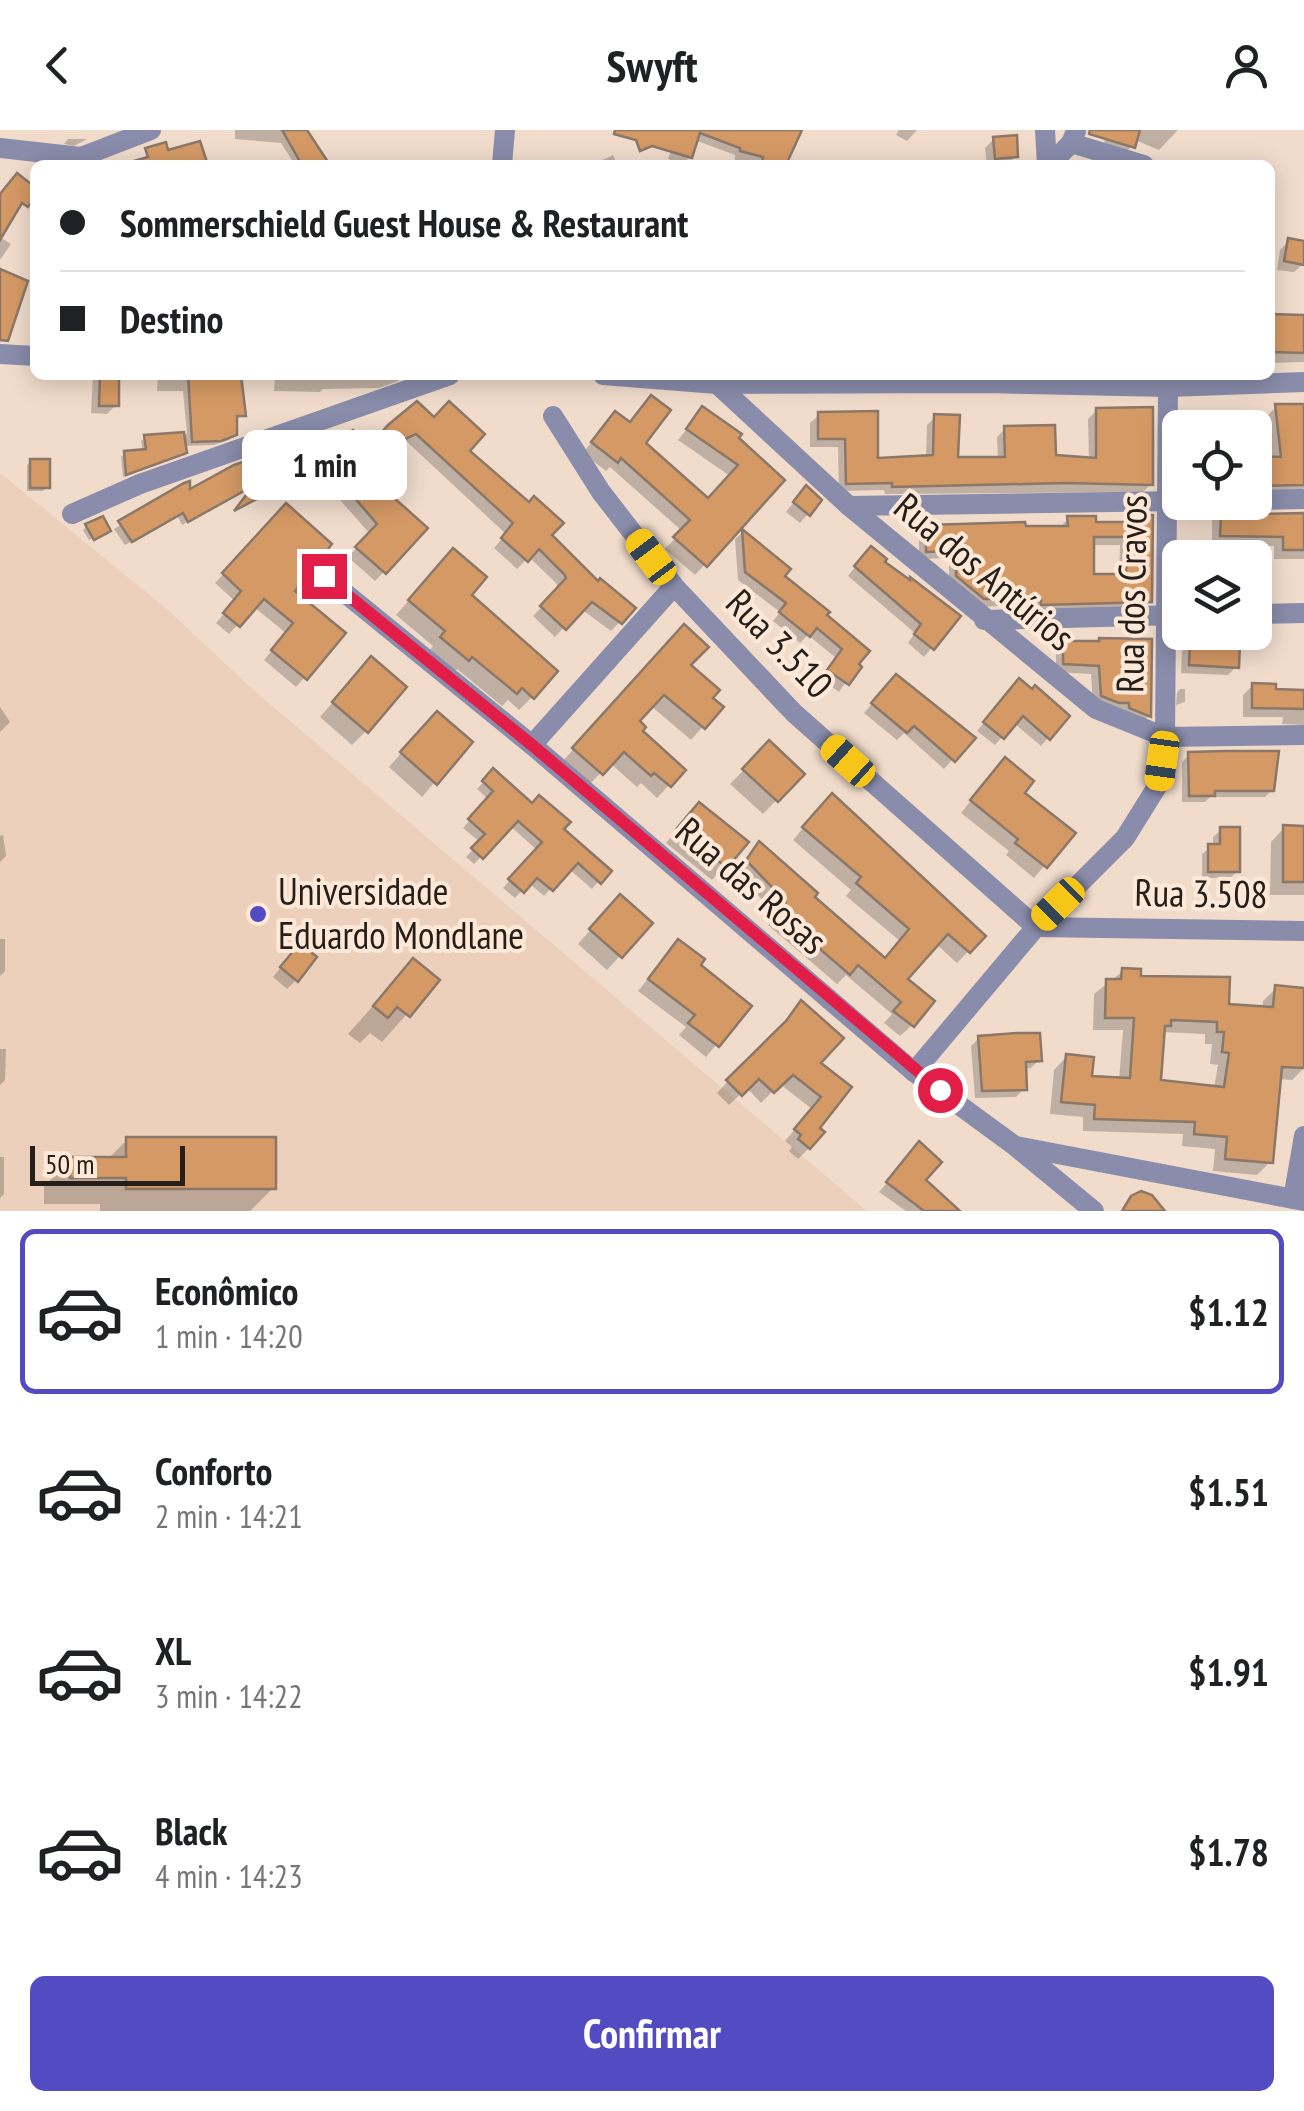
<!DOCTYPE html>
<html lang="pt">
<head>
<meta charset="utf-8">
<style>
	:root { --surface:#fff; --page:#f6f6f6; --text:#202124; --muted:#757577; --line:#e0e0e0; --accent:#534bc2 }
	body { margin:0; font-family:"PT Sans Narrow",sans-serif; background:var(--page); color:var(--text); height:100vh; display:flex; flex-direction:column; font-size:38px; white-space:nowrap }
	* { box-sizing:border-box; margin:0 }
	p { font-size:32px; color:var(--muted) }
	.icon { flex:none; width:55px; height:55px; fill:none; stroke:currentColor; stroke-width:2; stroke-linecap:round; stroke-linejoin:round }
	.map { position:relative; height:1081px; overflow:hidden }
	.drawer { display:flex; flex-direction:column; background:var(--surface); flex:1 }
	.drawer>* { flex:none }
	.hud { position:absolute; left:30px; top:30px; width:1245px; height:220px; border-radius:15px; box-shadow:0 5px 25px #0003; display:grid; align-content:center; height:220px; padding:0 30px; background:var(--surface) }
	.fabs { position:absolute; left:1162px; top:280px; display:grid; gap:20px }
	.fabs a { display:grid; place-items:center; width:110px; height:110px; border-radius:15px; background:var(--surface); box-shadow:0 5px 25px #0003; font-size:50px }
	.scale { position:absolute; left:30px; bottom:25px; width:155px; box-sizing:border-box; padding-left:10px; border:5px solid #261e18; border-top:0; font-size:28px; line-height:35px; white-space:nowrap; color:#261e18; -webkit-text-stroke:8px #fee9d9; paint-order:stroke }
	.end { position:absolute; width:45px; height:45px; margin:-22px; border:12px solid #e11d48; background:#fff; box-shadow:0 0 0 5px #fff }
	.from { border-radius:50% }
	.bubble { position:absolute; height:70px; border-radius:15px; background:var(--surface); box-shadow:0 5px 25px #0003; font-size:32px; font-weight:700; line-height:70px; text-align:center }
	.car { position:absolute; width:30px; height:60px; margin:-30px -15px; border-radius:12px; box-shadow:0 0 8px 2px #0007; background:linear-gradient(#f5c518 24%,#345 0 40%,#f5c518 0 76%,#345 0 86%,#f5c518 0) }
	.hud b { display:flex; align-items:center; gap:35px; height:95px; font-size:38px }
	.hud b+b { border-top:2px solid var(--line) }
	.hud i { width:25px; height:25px; background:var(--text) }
	ul { padding:18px 0 0; list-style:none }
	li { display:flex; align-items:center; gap:30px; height:165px; margin:0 20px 15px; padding:0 10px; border:5px solid transparent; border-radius:15px }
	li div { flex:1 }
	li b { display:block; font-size:38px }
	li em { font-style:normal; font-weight:700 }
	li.selected { border-color:var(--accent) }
	li>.icon { width:90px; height:90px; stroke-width:1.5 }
	.button { display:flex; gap:20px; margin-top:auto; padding:20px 30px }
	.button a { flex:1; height:115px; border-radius:15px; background:var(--accent); color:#fff; font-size:40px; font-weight:700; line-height:115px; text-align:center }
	header { display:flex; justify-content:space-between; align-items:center; height:130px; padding:0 30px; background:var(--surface); font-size:45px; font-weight:700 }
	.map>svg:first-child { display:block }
	.built { fill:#ecd0bb }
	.shadow { fill:#0003; fill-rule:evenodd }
	.building { fill:#d59965; stroke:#8b7869; stroke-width:2.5; fill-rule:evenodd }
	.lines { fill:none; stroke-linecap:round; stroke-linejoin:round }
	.street { stroke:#898caa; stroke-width:20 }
	.route { stroke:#e11d48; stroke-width:12 }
	.poi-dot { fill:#534bc2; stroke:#fee9d9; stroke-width:4 }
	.labels { text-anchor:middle; stroke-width:8; stroke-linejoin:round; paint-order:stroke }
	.street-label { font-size:38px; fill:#261e18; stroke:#fee9d9 }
	.poi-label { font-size:38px; fill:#261e18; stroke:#fee9d9; text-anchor:start }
</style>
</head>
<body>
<header><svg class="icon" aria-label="back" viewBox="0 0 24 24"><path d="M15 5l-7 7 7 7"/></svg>Swyft<svg class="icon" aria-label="person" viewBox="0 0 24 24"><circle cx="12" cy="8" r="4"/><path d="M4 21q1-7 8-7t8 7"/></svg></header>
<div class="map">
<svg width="1304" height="1081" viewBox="0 0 1304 1081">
	<rect width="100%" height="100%" fill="#f1dccc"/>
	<polygon class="built" points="0,343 168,480 250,557 867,1081 0,1081"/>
	<g class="shadow">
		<polygon points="235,0 304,0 327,35 295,35 281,13 235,9"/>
		<polygon points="679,0 800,0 785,32 802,35 734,35 735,25 695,10 690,27 683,34 668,29"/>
		<polygon points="899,0 917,0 907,11 896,5"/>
		<polygon points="1108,0 1178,0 1159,20 1135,10 1126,23 1103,16"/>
		<polygon points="68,9 87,9 74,16 64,14"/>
		<polygon points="994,9 1016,26 1007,35 987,35 985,18"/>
		<polygon points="613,25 617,35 593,35 596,33"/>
		<polygon points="0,107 11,114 0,130"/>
		<polygon points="1289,111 1304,114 1303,134 1294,142 1277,140 1280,120"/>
		<polygon points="1270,186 1304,187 1304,232 1270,233"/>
		<polygon points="93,245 114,245 116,275 107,284 91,283"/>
		<polygon points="158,245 238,245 244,285 234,290 235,304 229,310 214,315 183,316 184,322 180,326 123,347 121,327 125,323 143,322 141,311 145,308 187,304 183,261 157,261"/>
		<polygon points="275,245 404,245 398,251 379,258 323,259 320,262 274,261"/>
		<polygon points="1277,276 1304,276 1304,358 1296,365 1255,365 1255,329 1271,329 1267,286"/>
		<polygon points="703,279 782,350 695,445 665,419 682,401 610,337 606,341 583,323 606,294 643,313 707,371 730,346 678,310"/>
		<polygon points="1097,280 1151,354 1143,362 885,364 884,360 839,361 838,317 810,317 810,293 819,285 875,330 926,328 927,295 935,287 956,329 998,329 997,307 1005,299 1054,328 1089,330 1088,289"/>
		<polygon points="1197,291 1212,291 1212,298 1193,298"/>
		<polygon points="398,293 466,321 598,454 633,478 611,501 581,479 555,507 533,486 559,459 556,453 529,427 517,439 494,418 506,404 406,311 363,331 381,359 425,399 375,451 348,427 370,404 340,370 335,359 379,307"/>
		<polygon points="352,303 360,313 351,322 328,336 324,331 236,380 255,355 182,395 178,387 125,415 114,399 188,355 188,362 321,326"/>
		<polygon points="31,331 47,357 43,361 27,361 27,335"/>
		<polygon points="798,367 808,384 800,393 786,382"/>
		<polygon points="1212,372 1240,372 1242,380 1254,386 1304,384 1304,429 1274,429 1274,416 1212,415"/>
		<polygon points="286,377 291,461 343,504 296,557 264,530 286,503 254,477 229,504 216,493 235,471 215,453"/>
		<path d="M1133,388L1150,471L1142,479L1033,482V478L1004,481L1003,476L976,477L949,455V428L919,429V406L927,397L1059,398L1068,389L1093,394H1127ZM1091,415H1120L1119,447L1091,446Z"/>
		<polygon points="87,396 107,400 89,410 83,400"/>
		<polygon points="743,402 781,446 866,522 839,562 821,549 836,528 808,505 800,513 773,491 780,482 738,450 735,409"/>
		<polygon points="863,427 881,432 958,487 924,527 908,513 915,503 848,446"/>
		<polygon points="440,435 469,465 532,567 519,580 508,570 502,576 457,539 454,543 428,522 433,516 396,485"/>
		<polygon points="672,510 710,568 720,577 691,610 651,576 636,592 639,601 683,640 657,668 641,653 637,657 610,633 589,655 562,632"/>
		<polygon points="1191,513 1237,536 1228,545 1181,543 1182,521"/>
		<polygon points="1064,514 1097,514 1149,586 1141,594 1093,574 1091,544 1056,542 1056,523"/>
		<polygon points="358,543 366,601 352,615 320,587"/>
		<polygon points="1253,555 1274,562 1304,562 1304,595 1282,594 1283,587 1243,587 1243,565"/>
		<polygon points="887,556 972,608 944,639 904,603 897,610 864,583"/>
		<polygon points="1012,559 1048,608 1041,616 1014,593 995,615 977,601"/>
		<polygon points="1180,559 1185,559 1185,572 1176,575 1177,563"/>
		<polygon points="0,577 10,592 0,602"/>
		<polygon points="424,597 469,612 422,667 389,637"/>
		<polygon points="769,614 802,644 763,684 730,654"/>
		<polygon points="1189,625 1272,660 1265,667 1210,667 1205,672 1182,672 1182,632"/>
		<polygon points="493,642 608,741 592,759 569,739 544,766 529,753 515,768 503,758 537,720 510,696 474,734 466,727 480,712 463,698 488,669 477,659"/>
		<polygon points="994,642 1072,703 1034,748 1006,725 1009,721 961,683"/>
		<polygon points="821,677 983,806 957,833 936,814 905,850 912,895 900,906 884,893 892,884 846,845 837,854 768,795 776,785 737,742 759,714 811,768 884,830 900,811 846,766 851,760 793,710"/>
		<polygon points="685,689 745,713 712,750 666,713"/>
		<polygon points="1284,698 1304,698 1304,765 1270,765 1271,712"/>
		<polygon points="1221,700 1238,741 1230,748 1202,748 1202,724 1213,716 1213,707"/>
		<polygon points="3,705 6,726 0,732 0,706"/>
		<polygon points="607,781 650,793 607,840 578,814"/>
		<polygon points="0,809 5,809 5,841 0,846"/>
		<polygon points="678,812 697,836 748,877 706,927 679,905 686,897 638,861"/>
		<polygon points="291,825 296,850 287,859 273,847"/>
		<polygon points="413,831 437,850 382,912 370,903 360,913 348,904"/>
		<path d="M1123,841L1226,876L1262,879L1263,871L1276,858L1304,860V938L1292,950L1278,949L1270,1032L1257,1045L1213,1041L1215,1019L1182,1016L1183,1004L1083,1001V987L1050,984L1054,940L1066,927L1089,949L1119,950L1123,900H1093L1094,864ZM1162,902L1205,904V914H1212L1210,934L1218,935L1214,958L1158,952Z"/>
		<polygon points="801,874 818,933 848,958 816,998 809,1018 798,1029 789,1021 792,1017 785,1011 812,979 780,954 761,973 747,958 729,975 717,963"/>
		<polygon points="979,908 1039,930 1031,938 1024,939 1024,959 1016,967 975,968 971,916"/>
		<polygon points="0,919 6,919 5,950 0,955"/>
		<polygon points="127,1010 273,1058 250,1081 100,1081 100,1074 44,1074 44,1056 71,1030 107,1030"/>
		<polygon points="919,1015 922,1050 948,1081 906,1081 879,1062"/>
		<polygon points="0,1027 4,1027 4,1064 0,1068"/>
	</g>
	<g class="building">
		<polygon points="282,0 307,0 330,35 302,35"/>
		<polygon points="615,0 802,0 786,35 761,35 763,27 740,21 740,18 700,3 692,28 652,16 640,21 636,10 614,4"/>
		<polygon points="1090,0 1140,0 1135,18 1089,4"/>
		<polygon points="1017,5 1018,27 995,29 993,7"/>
		<polygon points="200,11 208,35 134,35 134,31 148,27 145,18 166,12 168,20"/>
		<polygon points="17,43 35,57 35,67 28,77 22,73 0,110 0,64"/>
		<polygon points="1288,108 1304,111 1304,135 1284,131"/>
		<polygon points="0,139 28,151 8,211 0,210"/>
		<polygon points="1270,184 1304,185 1304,223 1270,222"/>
		<polygon points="100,245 119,245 119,276 99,276"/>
		<polygon points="188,245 241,245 246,286 237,286 237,305 221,311 192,312"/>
		<polygon points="651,265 671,280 646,313 708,368 738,335 686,299 702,276 742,304 739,308 785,350 707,437 673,407 690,390 621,328 618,333 591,312 615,281 630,292"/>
		<polygon points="417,271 434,287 449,271 485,304 470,321 529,372 534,366 564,393 552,405 598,451 600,448 636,478 622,494 592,472 566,500 540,476 566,448 564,444 539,419 528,432 501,408 513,393 416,304 363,328 388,356 384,359 428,398 386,444 355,417 377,394 347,359 349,357 343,348 388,295"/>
		<polygon points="1275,274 1304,274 1304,355 1255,356 1255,326 1281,327"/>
		<polygon points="1153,277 1153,355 1066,353 892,357 892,353 846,354 845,309 818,309 818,282 878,281 878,328 933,325 934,284 960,285 958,327 1005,327 1004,296 1055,295 1056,325 1096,328 1096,278"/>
		<polygon points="353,300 363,314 338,330 328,316"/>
		<polygon points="184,302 187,323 126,345 124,321 146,319 144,305"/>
		<polygon points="318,317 327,332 234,381 253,356 188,392 183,383 132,412 118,391 184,353 190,351 190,359 234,335 285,318 293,331"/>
		<rect x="30" y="329" width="20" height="29"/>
		<polygon points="806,355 822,370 810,386 793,372"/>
		<polygon points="286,373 332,414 295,461 346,503 307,550 271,520 293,493 264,469 240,497 223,483 241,461 222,443"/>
		<polygon points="1304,383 1304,420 1283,420 1283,407 1220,406 1221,385"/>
		<path d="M1132,385H1153L1152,472L1041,475V471L1011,474V469H984L956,446V421L926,422V395L1025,392L1026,396H1068L1067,386H1096V392H1132ZM1094,407H1127L1126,444H1094Z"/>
		<polygon points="103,386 111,401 94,410 85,394"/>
		<polygon points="742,399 791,439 785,446 830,482 827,485 870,521 859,534 862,537 849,555 827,540 842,519 817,498 810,507 779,482 786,473 745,442"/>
		<polygon points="871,416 887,429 885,432 910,450 910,447 961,486 934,520 914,504 921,494 854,436"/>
		<polygon points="453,418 487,447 472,465 558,541 534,569 522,558 517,564 472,527 469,531 440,507 445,501 408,470"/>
		<polygon points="684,494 709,517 691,535 720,560 713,568 724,577 705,599 664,565 640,591 646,597 643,601 686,640 671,657 654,643 651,646 624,622 603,645 572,618"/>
		<polygon points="1099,508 1152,509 1151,587 1129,578 1129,573 1119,573 1101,566 1099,536 1063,534 1063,511 1099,511"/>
		<polygon points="1190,510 1240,512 1239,538 1189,535"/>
		<polygon points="371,526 407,557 368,603 332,572"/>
		<polygon points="896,544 976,608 955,632 914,596 907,603 871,573"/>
		<polygon points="1019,548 1032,559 1035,555 1070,586 1050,610 1023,586 1004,609 983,592"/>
		<polygon points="1252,553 1276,554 1276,559 1304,560 1304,579 1252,578"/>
		<polygon points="437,581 473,612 437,655 400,622"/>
		<polygon points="769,610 805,644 778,672 742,639"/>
		<polygon points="1225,621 1279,621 1274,661 1215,661 1215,666 1189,666 1188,622"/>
		<polygon points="1005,627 1034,651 1025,663 1076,703 1047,738 1015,713 1018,709 970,670"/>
		<polygon points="493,638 532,673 539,665 571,692 564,699 612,741 601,754 578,733 553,761 537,748 524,763 508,749 542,712 518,691 483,729 471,718 485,704 468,689 493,661 482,651"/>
		<polygon points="832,663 986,806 970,823 948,804 908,849 935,871 914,897 893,881 901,872 858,835 850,845 777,782 786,772 746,730 759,711 818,763 815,767 885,828 909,799 856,753 861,747 802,697"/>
		<polygon points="699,672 749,712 727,738 677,698"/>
		<polygon points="1283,695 1304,696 1304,752 1283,752"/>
		<polygon points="1220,697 1240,697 1240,742 1208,742 1208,714 1220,714"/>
		<polygon points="620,764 653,793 622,828 589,799"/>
		<polygon points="678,809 705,829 701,835 752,876 719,917 688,893 695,885 648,849"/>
		<polygon points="300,813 317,827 298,852 280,837"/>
		<polygon points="413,828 440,850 410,887 397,877 388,888 373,876"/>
		<path d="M1122,838L1141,839V846L1230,847L1229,874L1273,877L1275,855L1304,858V938L1282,937L1273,1033L1225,1029L1227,1007L1194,1004L1195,992L1094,989L1095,975L1061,972L1066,924L1094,927L1092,946L1130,948L1134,888H1105L1106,849H1121ZM1171,890L1217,892V902H1224L1222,922L1229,923L1224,957L1161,950L1165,896H1171Z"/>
		<polygon points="801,870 844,908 821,933 852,957 820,998 825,1002 810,1019 798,1009 801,1005 794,999 821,967 793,945 774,963 759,949 742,966 726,950 786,891"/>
		<polygon points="1017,903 1040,903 1042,931 1026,932 1027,960 982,961 978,906"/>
		<polygon points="126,1007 276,1007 276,1059 126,1059 126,1048 70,1048 70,1027 126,1027"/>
		<polygon points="919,1011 942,1032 926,1050 960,1081 924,1081 886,1052"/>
		<polygon points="1141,1061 1152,1065 1165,1081 1122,1081 1131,1066"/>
	</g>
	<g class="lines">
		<g class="street">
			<polyline points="1045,0 1047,35"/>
			<polyline points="1071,13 1144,35"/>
			<polyline points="0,18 81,27 151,0"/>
			<polyline points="502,35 505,0"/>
			<polyline points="1050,35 1071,13 1076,1"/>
			<polyline points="0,224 35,226"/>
			<polyline points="603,245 717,254 985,253 1168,257 1304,252"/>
			<polyline points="717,254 849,376 1096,579 1165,607 1304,605"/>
			<polyline points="553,286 601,362 674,456 794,583 1036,797 1304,801"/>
			<polyline points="1255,370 1304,369"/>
			<polyline points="849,376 1180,371"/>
			<polyline points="72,384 140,354 450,245"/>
			<polyline points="324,446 532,615"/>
			<polyline points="674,456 532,615 914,942 1015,1016 1094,1081"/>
			<polyline points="1255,484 1304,483"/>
			<polyline points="984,490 1178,485"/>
			<polyline points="914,942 1036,797 1125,708 1158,655 1165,607 1168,257"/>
			<polyline points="1016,1016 1304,1071"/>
			<polyline points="1293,1069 1304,1006"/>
		</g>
	</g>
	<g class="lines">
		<polyline class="route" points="324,446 532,615 940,960"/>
	</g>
	<circle class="poi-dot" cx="258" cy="784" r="10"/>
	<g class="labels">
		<g class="street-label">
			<text transform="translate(984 442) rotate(40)" y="13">Rua dos Antúrios</text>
			<text transform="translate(1132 464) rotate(-89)" y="13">Rua dos Cravos</text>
			<text transform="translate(779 514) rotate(46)" y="13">Rua 3.510</text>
			<text transform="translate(751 756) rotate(41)" y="13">Rua das Rosas</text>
			<text transform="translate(1201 764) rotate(1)" y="13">Rua 3.508</text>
		</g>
		<g class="poi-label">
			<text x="278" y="775">Universidade<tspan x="278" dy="44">Eduardo Mondlane</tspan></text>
		</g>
	</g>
</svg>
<div class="fabs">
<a><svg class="icon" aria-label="locate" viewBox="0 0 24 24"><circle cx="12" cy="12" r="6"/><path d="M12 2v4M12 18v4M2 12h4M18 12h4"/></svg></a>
<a><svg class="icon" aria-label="layers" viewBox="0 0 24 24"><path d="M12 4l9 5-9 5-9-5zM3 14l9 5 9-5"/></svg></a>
</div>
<div class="scale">50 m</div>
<i class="end from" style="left:940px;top:960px"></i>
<i class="end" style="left:324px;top:446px"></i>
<div class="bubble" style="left:242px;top:300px;width:165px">1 min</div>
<i class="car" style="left:651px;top:427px;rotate:323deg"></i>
<i class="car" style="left:848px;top:631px;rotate:312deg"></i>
<i class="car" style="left:1162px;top:631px;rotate:188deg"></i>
<i class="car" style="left:1058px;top:774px;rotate:225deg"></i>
<div class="hud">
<b><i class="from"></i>Sommerschield Guest House &amp; Restaurant</b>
<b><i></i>Destino</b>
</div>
</div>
<section class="drawer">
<ul>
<li class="selected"><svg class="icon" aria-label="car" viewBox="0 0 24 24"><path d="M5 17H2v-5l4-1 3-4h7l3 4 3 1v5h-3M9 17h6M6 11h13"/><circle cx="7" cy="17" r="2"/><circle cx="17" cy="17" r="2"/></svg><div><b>Econômico</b><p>1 min · 14:20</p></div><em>$1.12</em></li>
<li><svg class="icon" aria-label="car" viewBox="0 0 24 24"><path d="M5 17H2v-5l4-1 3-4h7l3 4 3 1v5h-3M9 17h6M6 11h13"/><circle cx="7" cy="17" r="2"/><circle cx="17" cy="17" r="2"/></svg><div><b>Conforto</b><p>2 min · 14:21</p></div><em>$1.51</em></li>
<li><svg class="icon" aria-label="car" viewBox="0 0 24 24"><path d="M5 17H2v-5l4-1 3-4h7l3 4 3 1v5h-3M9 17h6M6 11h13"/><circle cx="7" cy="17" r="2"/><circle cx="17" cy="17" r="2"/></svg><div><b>XL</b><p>3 min · 14:22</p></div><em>$1.91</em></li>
<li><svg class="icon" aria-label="car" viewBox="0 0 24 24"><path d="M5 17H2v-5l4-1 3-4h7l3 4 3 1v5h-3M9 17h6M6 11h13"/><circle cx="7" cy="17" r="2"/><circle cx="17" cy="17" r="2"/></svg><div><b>Black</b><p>4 min · 14:23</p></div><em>$1.78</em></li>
</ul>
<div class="button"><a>Confirmar</a></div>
</section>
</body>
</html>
